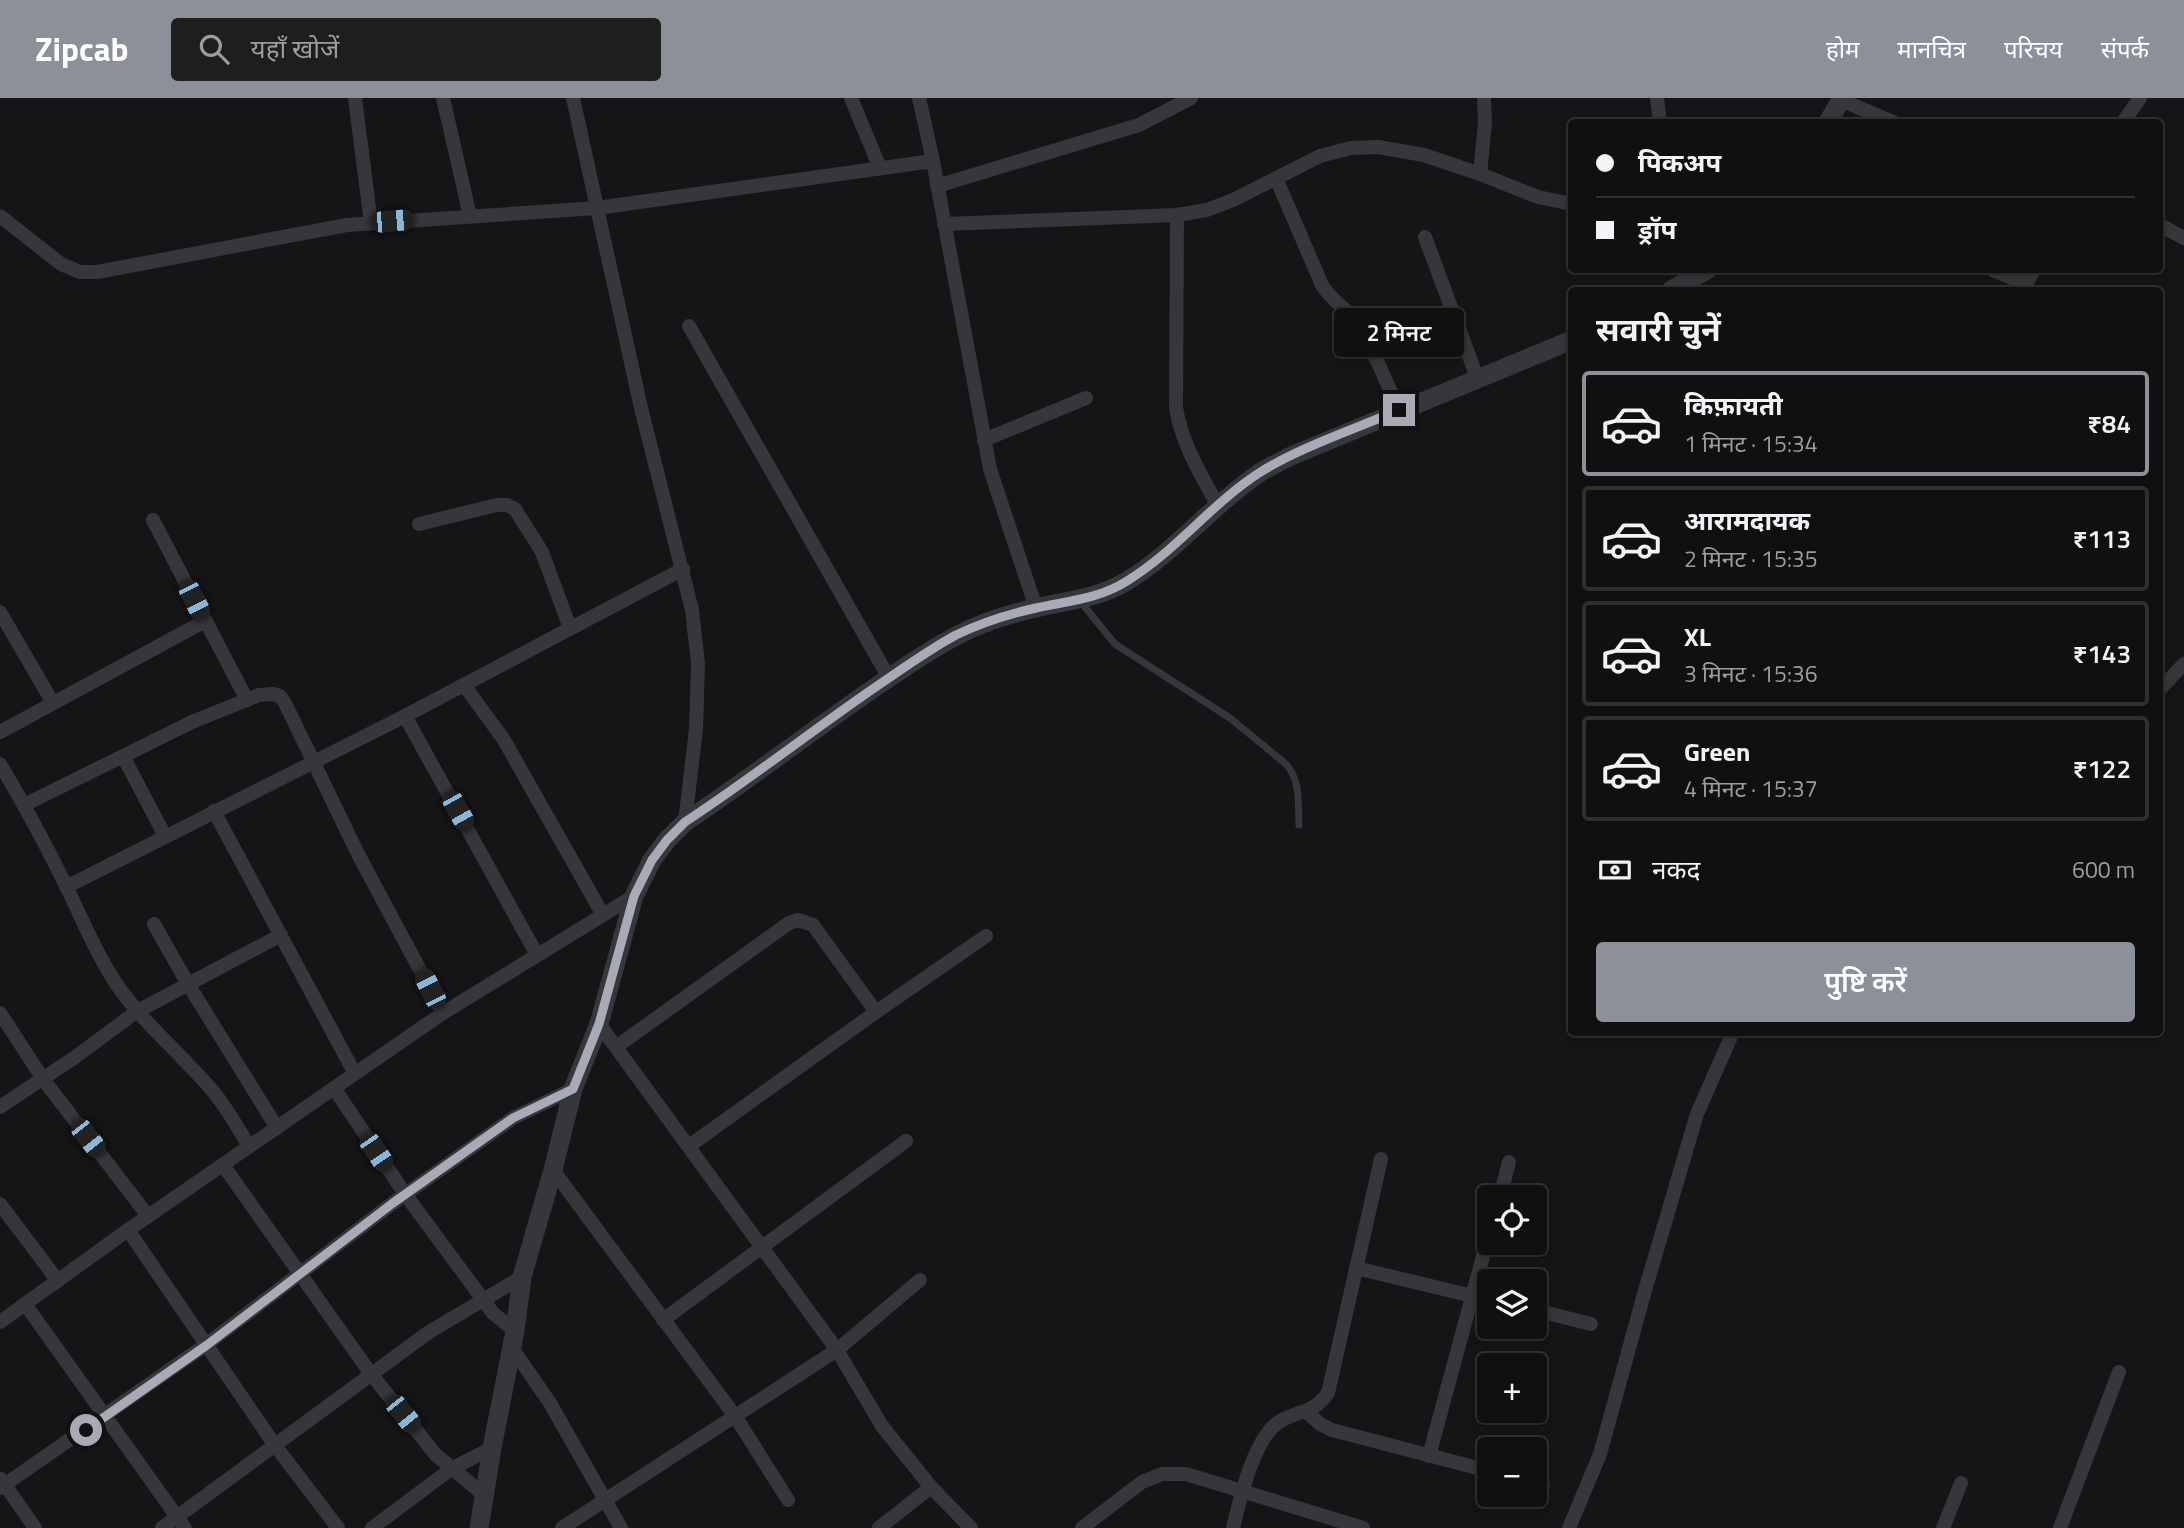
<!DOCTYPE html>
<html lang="hi">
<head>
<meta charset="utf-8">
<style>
	:root { --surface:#101011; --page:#1e1e1f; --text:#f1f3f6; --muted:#9c9d9f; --line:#303031; --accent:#8c9099 }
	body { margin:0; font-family:"Titillium Web","Noto Sans Devanagari",sans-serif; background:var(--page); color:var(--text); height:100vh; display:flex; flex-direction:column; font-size:26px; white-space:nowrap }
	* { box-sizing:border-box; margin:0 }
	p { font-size:23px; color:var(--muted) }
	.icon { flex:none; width:38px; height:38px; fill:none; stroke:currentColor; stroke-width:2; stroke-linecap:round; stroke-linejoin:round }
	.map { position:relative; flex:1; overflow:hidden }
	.details { position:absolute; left:1568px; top:189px; width:595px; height:749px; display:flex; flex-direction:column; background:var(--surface); border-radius:7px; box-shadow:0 4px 10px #0003,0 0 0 2px var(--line) }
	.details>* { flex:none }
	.top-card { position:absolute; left:1568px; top:21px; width:595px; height:154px; border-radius:7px; box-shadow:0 4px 10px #0003,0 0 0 2px var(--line); display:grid; align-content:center; height:154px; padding:0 28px; background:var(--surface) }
	.fabs { position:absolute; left:1477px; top:1087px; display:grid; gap:14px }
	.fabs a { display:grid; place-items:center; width:70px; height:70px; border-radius:7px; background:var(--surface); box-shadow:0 4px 10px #0003,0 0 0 2px var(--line); font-size:35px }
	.end { position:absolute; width:32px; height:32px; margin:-16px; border:9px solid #a8abb6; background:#111; box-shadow:0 0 0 4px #111 }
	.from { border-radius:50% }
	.bubble { position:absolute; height:49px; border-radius:7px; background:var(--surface); box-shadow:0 4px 10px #0003,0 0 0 2px var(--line); font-size:23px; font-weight:600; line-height:49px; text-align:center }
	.car { position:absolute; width:21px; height:42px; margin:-21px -10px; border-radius:9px; box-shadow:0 0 5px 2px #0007; background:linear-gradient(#222 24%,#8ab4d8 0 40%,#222 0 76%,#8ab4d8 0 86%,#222 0) }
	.top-card b { display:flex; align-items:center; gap:24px; height:66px; font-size:26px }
	.top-card b+b { border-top:2px solid var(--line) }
	.top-card i { width:18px; height:18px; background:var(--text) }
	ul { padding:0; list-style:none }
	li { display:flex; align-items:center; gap:21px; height:105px; margin:0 14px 10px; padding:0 14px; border:4px solid var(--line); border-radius:7px }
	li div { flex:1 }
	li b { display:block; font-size:26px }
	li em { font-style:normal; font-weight:600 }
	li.selected { border-color:var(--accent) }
	li>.icon { width:63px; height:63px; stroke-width:1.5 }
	h2 { padding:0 28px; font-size:32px; line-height:84px }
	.pay { display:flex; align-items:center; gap:18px; height:77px; padding:0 28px; font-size:26px }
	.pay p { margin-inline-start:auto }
	.action { display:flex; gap:14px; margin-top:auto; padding:14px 28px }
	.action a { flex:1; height:80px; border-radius:7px; background:var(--accent); color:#fff; font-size:28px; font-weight:600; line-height:80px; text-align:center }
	header { display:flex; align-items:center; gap:42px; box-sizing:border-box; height:98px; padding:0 35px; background:var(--accent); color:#fff }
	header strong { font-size:33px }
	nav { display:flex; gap:38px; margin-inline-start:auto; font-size:24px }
	.search { width:490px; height:63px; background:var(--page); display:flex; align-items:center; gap:18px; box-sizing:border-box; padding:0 24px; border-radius:7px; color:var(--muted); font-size:26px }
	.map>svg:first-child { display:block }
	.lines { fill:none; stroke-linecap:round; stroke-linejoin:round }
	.service { stroke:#36373b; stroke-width:7 }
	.minor { stroke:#36373b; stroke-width:14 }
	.tertiary { stroke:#36373b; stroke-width:19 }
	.route { stroke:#a8abb6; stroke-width:9 }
</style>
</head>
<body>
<header>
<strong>Zipcab</strong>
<div class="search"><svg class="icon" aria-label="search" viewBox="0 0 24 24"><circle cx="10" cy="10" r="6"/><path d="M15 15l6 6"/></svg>यहाँ खोजें</div>
<nav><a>होम</a><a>मानचित्र</a><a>परिचय</a><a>संपर्क</a></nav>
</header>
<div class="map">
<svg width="2184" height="1430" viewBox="0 0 2184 1430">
	<rect width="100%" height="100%" fill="#151517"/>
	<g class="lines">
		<path class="service" d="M1080,503L1115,546L1230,620L1286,666C1301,683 1298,706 1299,727"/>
		<g class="minor">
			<polyline points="355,0 371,125"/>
			<polyline points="443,0 470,118"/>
			<polyline points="573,0 641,310 692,512 698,566 696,631 685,724"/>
			<polyline points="851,0 880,70"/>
			<polyline points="919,0 933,63 990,371 1036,510"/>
			<polyline points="1657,0 1660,24"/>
			<polyline points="1841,2 1893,24"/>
			<polyline points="2123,24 2140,0"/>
			<polyline points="1480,76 1485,25 1484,0"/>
			<path d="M1276,80L1322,187C1332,204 1350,213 1362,229L1399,312"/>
			<polyline points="937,88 1139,27 1191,0"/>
			<path d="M1177,117L1176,310C1182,346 1201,377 1218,408"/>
			<polyline points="0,118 61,166 80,174 97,174 347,127 597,110 933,63"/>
			<polyline points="944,126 1177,117 1207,112 1233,102 1320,58 1351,50 1378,49 1424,57 1480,76 1538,99 1572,106"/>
			<polyline points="2160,127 2184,140"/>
			<polyline points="1425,139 1478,282"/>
			<polyline points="1993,172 2026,186"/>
			<polyline points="2023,192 2034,172"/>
			<polyline points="689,228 889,580"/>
			<polyline points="984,342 1086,300"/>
			<polyline points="153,422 247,602"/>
			<polyline points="419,426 497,407 507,407 515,411 542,454 570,530"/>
			<polyline points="0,514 53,605"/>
			<polyline points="464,587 504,642 603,817"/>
			<polyline points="2160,591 2184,566"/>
			<polyline points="405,618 537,857"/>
			<polyline points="0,634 205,523"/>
			<polyline points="123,658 165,738"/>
			<path d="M0,666C24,706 46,747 66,788C82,820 95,854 115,884C142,924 179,954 211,991C226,1008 237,1029 249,1048"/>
			<polyline points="24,707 192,624 259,597 273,596 280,598 285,605 358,756 443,915"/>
			<polyline points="214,713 354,974"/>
			<polyline points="66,789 405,618 683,471"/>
			<polyline points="154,826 188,886 277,1030"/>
			<polyline points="0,915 43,981 148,1118"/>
			<polyline points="599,926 837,1252 882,1328 931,1389 971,1430"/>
			<polyline points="616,949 789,825 798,822 813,827 876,914"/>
			<polyline points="334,990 405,1096 493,1215 515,1233"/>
			<polyline points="0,1009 74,960 136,914 281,837"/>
			<polyline points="689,1048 876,914 986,838"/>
			<polyline points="223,1067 371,1276 436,1357 484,1397"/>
			<polyline points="553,1072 735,1318 788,1402"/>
			<polyline points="1500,1099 1509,1064"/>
			<polyline points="0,1106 58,1183"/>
			<polyline points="128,1132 274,1346 338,1430"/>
			<polyline points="1356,1170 1489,1202"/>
			<polyline points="25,1206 185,1430"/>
			<polyline points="1535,1212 1591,1226"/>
			<polyline points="663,1222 906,1043"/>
			<polyline points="0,1224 128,1132 443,915 634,798"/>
			<polyline points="512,1250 550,1305 621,1430"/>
			<polyline points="1307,1314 1320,1326 1332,1332 1489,1373"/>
			<polyline points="1429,1358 1489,1136"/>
			<polyline points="1,1381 35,1430"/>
			<polyline points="1535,1385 1543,1387"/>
			<polyline points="0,1390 207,1246 393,1105 513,1020 573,991"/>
			<polyline points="162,1430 429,1234 522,1179"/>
			<polyline points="372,1430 451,1371 492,1350"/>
			<polyline points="562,1430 837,1252 920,1182"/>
			<polyline points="879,1430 931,1389"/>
			<polyline points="1082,1430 1142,1384 1162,1376 1186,1376 1363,1430"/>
			<path d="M1233,1430C1240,1401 1254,1337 1282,1322C1301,1312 1314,1315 1328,1295L1381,1061"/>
			<polyline points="1569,1430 1600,1356 1644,1196 1697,1016 1733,934"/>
			<polyline points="1943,1430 1961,1385"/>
			<polyline points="2060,1430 2119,1274"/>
		</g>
		<g class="tertiary">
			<polyline points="1828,24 1842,0"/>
			<polyline points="1671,192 1707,172"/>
			<path d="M479,1430L492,1350L515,1233L522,1179L553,1072L573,991L599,926L634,798L652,762L667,742L685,724C751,680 814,631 880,586C905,569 929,552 956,538C980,525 1009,516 1036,510C1068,502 1097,501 1127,483C1175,454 1211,408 1258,376C1268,369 1280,364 1291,358L1572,242"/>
		</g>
	</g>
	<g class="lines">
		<path class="route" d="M86,1332L207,1247L393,1105L513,1020L573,991L599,926L634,798L652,762L667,742L685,724C752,680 814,631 880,586C905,569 930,551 956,537C981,525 1009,516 1036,510C1068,503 1099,501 1127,483C1176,453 1211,406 1259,375C1298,350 1355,331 1399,312"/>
	</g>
</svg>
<div class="fabs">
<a><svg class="icon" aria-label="locate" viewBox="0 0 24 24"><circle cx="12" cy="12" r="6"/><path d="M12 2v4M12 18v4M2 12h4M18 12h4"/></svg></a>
<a><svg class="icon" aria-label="layers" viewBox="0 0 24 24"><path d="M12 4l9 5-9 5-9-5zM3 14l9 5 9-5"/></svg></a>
<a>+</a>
<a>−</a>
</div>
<i class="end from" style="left:86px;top:1332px"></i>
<i class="end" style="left:1399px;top:312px"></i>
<div class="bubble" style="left:1334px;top:210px;width:130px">2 मिनट</div>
<i class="car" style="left:392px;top:123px;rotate:85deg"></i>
<i class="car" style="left:194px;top:502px;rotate:153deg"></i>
<i class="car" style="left:458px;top:713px;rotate:151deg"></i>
<i class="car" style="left:430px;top:891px;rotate:333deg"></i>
<i class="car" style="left:88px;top:1040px;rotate:142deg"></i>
<i class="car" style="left:376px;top:1054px;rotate:146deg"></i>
<i class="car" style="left:403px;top:1316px;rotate:141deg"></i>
<div class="top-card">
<b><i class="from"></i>पिकअप</b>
<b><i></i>ड्रॉप</b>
</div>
<section class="details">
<h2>सवारी चुनें</h2>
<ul>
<li class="selected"><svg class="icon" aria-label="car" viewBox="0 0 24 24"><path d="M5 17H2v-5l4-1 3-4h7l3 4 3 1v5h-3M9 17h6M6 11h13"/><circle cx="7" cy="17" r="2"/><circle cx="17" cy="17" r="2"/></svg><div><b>किफ़ायती</b><p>1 मिनट · 15:34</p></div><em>₹84</em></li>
<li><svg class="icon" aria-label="car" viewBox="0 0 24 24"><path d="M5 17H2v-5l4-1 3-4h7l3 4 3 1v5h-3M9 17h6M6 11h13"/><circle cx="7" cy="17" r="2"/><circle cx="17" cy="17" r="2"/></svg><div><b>आरामदायक</b><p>2 मिनट · 15:35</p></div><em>₹113</em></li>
<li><svg class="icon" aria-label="car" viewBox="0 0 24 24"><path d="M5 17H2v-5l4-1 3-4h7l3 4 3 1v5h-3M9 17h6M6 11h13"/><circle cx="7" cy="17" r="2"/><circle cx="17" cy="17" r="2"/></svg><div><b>XL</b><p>3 मिनट · 15:36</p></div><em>₹143</em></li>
<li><svg class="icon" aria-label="car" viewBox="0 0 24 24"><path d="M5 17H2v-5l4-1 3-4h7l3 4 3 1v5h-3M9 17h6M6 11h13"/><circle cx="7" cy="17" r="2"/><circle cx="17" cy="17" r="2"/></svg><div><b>Green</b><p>4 मिनट · 15:37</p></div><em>₹122</em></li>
</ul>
<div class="pay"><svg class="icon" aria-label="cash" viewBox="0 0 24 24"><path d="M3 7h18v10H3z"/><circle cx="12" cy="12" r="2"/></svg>नकद<p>600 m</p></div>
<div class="action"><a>पुष्टि करें</a></div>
</section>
</div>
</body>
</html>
